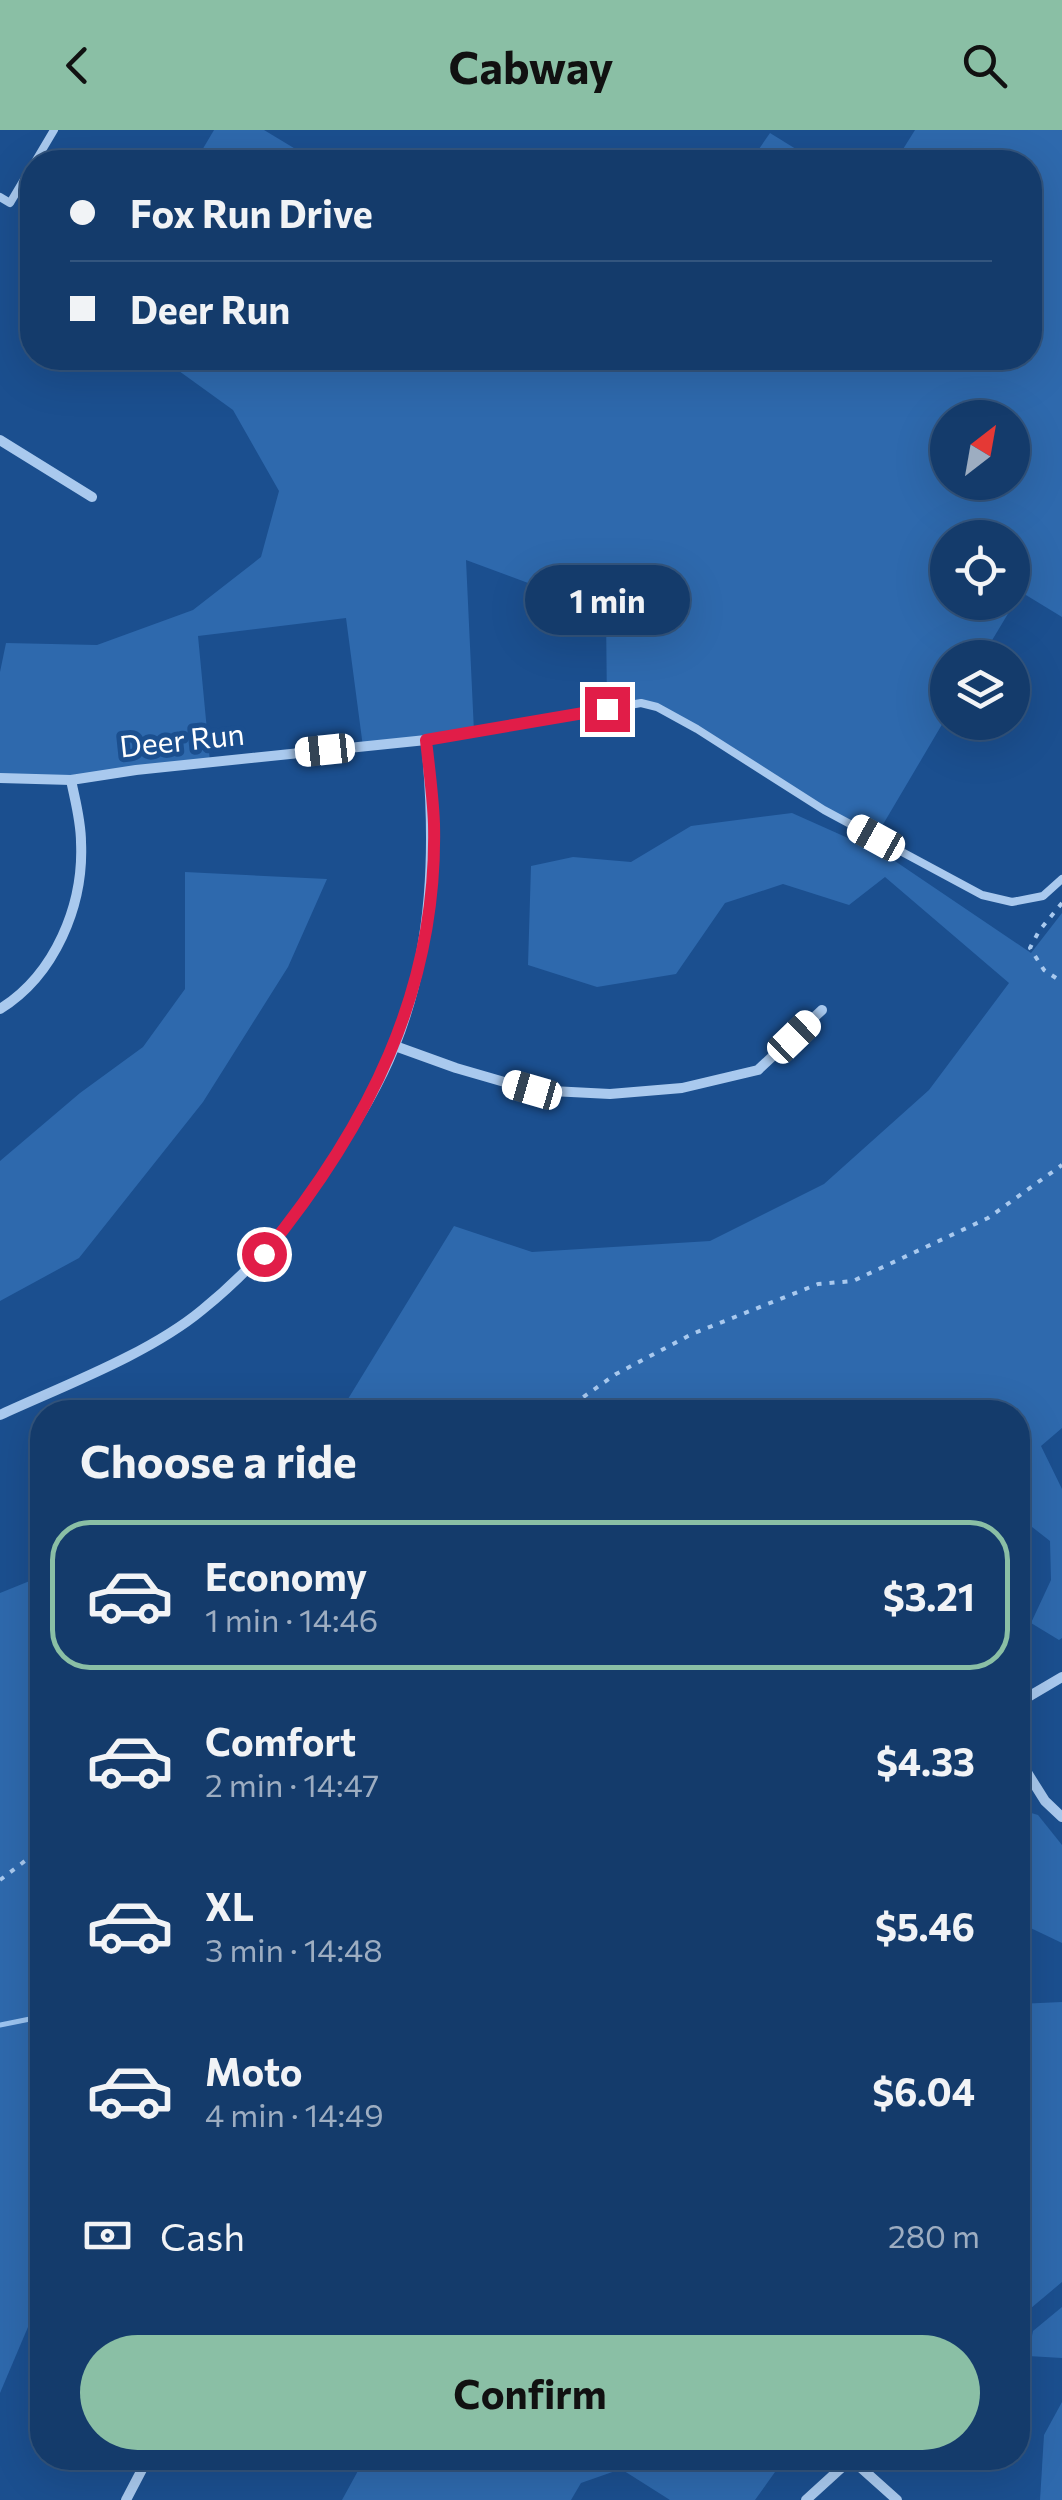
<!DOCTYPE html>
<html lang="en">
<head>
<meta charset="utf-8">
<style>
	:root { --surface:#143b6b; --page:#1d4271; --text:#f1f3f6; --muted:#9dadc1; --line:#33557e; --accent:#8abfa5 }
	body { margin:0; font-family:Commissioner,sans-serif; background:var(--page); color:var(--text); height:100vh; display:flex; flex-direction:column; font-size:38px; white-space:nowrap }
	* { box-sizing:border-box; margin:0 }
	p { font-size:32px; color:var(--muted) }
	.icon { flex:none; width:55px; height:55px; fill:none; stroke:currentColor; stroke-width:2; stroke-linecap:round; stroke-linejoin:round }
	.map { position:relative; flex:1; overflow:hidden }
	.details { position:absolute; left:30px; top:1270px; width:1000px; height:1070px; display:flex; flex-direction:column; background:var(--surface); border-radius:40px; box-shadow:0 10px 40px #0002,0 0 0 2px var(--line) }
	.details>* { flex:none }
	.banner { position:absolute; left:20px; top:20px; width:1022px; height:220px; border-radius:40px; box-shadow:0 10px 40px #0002,0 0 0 2px var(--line); display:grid; align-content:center; height:220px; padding:0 50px; background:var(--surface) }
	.needle { width:65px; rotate:31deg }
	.tools { position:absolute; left:930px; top:270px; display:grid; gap:20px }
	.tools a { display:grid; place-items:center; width:100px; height:100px; border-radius:50%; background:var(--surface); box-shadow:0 10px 40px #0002,0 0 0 2px var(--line); font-size:50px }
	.end { position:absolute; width:45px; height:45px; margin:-22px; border:12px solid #e11d48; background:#fff; box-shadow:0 0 0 5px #fff }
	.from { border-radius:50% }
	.bubble { position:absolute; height:70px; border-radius:35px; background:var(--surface); box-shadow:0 10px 40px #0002,0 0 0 2px var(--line); font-size:32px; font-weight:700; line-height:70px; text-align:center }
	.car { position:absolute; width:30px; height:60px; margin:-30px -15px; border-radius:12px; box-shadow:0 0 8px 2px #0007; background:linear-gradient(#fff 24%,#345 0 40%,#fff 0 76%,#345 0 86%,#fff 0) }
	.banner b { display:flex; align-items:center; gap:35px; height:95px; font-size:38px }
	.banner b+b { border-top:2px solid var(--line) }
	.banner i { width:25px; height:25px; background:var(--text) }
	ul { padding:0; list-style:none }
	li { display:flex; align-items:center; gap:30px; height:150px; margin:0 20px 15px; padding:0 30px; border:5px solid transparent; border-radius:40px }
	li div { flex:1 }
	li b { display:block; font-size:38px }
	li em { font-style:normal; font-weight:700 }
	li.selected { border-color:var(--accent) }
	li>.icon { width:90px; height:90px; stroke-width:1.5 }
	h2 { padding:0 50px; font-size:45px; line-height:120px }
	.pay { display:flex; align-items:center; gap:25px; height:110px; padding:0 50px; font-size:38px }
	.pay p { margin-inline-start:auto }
	.cta { display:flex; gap:20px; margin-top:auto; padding:20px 50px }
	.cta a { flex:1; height:115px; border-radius:60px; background:var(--accent); color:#111; font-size:40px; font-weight:700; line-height:115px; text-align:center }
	header { display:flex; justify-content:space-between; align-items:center; height:130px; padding:0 50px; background:var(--accent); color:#111; font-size:45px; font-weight:700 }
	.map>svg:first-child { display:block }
	.green { fill:#2e69ad; fill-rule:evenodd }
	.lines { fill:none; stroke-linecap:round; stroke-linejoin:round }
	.stream { stroke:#9cc4f0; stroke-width:5 }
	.path { stroke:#a9c9ee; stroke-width:4; stroke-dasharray:5 8; stroke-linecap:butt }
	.service { stroke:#a9c9ee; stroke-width:8 }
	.minor { stroke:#a9c9ee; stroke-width:10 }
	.route { stroke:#e11d48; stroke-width:12 }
	.labels { text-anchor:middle; stroke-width:10; stroke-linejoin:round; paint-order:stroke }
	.street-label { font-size:30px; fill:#fff; stroke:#1b4f8f }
</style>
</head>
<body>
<header><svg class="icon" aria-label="back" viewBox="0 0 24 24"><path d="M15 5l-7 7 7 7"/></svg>Cabway<svg class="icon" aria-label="search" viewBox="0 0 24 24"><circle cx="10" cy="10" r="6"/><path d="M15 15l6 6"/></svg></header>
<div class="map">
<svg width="1062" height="2370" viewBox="0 0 1062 2370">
	<rect width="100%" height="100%" fill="#1b4f8f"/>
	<g class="green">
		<polygon points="214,0 264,0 317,32 195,32"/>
		<path d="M915,0H1062V487L1021,462L982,527L948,528L947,586L875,708L697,599L641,573L607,579L606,482L466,430L474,602L363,617L346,488L198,506L210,632L71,650L0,648V542L6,513L97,515L193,480L261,427L279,361L233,280L161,228H1030V32H895ZM948,288H1012V352H948ZM948,408H1012V472H948Z"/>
		<polygon points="770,3 817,32 750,32"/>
		<polygon points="792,683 886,725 1031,823 1062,783 1062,1298 1041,1316 1062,1359 1062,1508 1059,1510 1031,1493 1051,1450 1050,1411 1018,1386 1018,1282 340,1282 454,1096 532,1122 710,1111 824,1054 929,960 1009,853 885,747 849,775 783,754 725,773 676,844 597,857 528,835 531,736 573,727 631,732 691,696"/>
		<polygon points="185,742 327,749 288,837 203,972 79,1128 0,1171 0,1031 80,963 143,917 185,859"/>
		<polygon points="42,1446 42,2164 0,2263 0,1463"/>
		<polygon points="1018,1679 1038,1685 1062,1715 1062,1813 1018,1792"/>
		<polygon points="1062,1872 1062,2152 1018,2189 1018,1874"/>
		<polygon points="1062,2177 1062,2228 1028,2226 1033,2201"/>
		<polygon points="1062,2272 1062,2370 1040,2370 1044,2305"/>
		<polygon points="365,2328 785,2328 755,2370 670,2370 621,2339 581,2353 571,2370 342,2370"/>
	</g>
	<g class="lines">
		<polyline class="stream" points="0,1895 30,1889 42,1883"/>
		<g class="path">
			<polyline points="1062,773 1039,801 1030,818 1044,840 1062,852"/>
			<polyline points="562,1282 616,1244 692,1204 818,1154 853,1151 988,1088 1062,1035"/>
			<polyline points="0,1750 42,1718"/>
		</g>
		<g class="service">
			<polyline points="35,32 54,0"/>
			<polyline points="0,67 10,73 32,36"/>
			<polyline points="607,579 641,573 657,577 697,599 824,680 982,765 1012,772 1043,766 1062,749"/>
		</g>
		<g class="minor">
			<polyline points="0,310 92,367"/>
			<polyline points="0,648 71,650 136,640 426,610 607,579"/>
			<path d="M0,879C55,845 84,775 81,712C81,691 75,670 71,650"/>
			<polyline points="395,916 456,938 532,960 610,964 682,958 758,940 822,880"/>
			<path d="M0,1285C63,1256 149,1224 202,1180C259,1134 303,1080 340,1018C360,986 380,953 394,918C434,818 436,715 426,610"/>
			<polyline points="1018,1573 1062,1547"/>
			<polyline points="1018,1628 1045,1671 1062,1687"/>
			<polyline points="850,2328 897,2370"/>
			<polyline points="126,2370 148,2328"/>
			<polyline points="806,2370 851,2329"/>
		</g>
	</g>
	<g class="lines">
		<path class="route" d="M264,1124C367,998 438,861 434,694C433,666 429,638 426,610L607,579"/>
	</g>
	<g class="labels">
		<g class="street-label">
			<text transform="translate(182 611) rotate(-6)" y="10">Deer Run</text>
		</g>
	</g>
</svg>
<div class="tools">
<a><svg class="needle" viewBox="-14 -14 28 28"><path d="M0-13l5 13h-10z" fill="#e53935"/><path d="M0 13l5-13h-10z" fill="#9dadc1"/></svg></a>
<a><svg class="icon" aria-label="locate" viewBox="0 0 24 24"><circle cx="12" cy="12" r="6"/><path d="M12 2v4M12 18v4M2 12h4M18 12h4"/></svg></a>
<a><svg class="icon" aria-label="layers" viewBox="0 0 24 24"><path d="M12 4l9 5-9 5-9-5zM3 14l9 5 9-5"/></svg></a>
</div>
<i class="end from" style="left:264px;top:1124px"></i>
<i class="end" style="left:607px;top:579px"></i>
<div class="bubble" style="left:525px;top:435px;width:165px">1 min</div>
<i class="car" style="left:325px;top:620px;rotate:264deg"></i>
<i class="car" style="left:876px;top:708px;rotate:299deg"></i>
<i class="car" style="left:794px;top:907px;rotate:46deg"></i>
<i class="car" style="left:532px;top:960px;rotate:286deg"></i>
<div class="banner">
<b><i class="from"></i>Fox Run Drive</b>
<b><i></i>Deer Run</b>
</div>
<section class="details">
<h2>Choose a ride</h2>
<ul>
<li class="selected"><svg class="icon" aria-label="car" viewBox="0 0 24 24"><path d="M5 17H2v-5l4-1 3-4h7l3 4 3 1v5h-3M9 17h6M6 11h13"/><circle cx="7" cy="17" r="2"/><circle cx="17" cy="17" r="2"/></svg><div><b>Economy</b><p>1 min · 14:46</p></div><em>$3.21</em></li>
<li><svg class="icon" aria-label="car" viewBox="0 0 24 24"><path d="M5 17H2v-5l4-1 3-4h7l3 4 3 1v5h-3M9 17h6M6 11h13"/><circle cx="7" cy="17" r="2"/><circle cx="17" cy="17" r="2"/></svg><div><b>Comfort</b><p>2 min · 14:47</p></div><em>$4.33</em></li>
<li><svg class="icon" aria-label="car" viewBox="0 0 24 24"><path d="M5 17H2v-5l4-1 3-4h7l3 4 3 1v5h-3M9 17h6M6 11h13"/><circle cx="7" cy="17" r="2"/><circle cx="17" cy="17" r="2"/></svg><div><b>XL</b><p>3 min · 14:48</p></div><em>$5.46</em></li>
<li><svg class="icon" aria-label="car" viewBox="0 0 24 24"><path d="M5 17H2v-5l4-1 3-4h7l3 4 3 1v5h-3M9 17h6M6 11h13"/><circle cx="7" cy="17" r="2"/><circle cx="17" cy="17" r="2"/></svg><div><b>Moto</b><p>4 min · 14:49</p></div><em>$6.04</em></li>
</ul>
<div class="pay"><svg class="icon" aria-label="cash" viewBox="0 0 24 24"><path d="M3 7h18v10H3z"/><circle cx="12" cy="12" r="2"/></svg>Cash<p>280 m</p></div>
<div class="cta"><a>Confirm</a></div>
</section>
</div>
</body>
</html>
